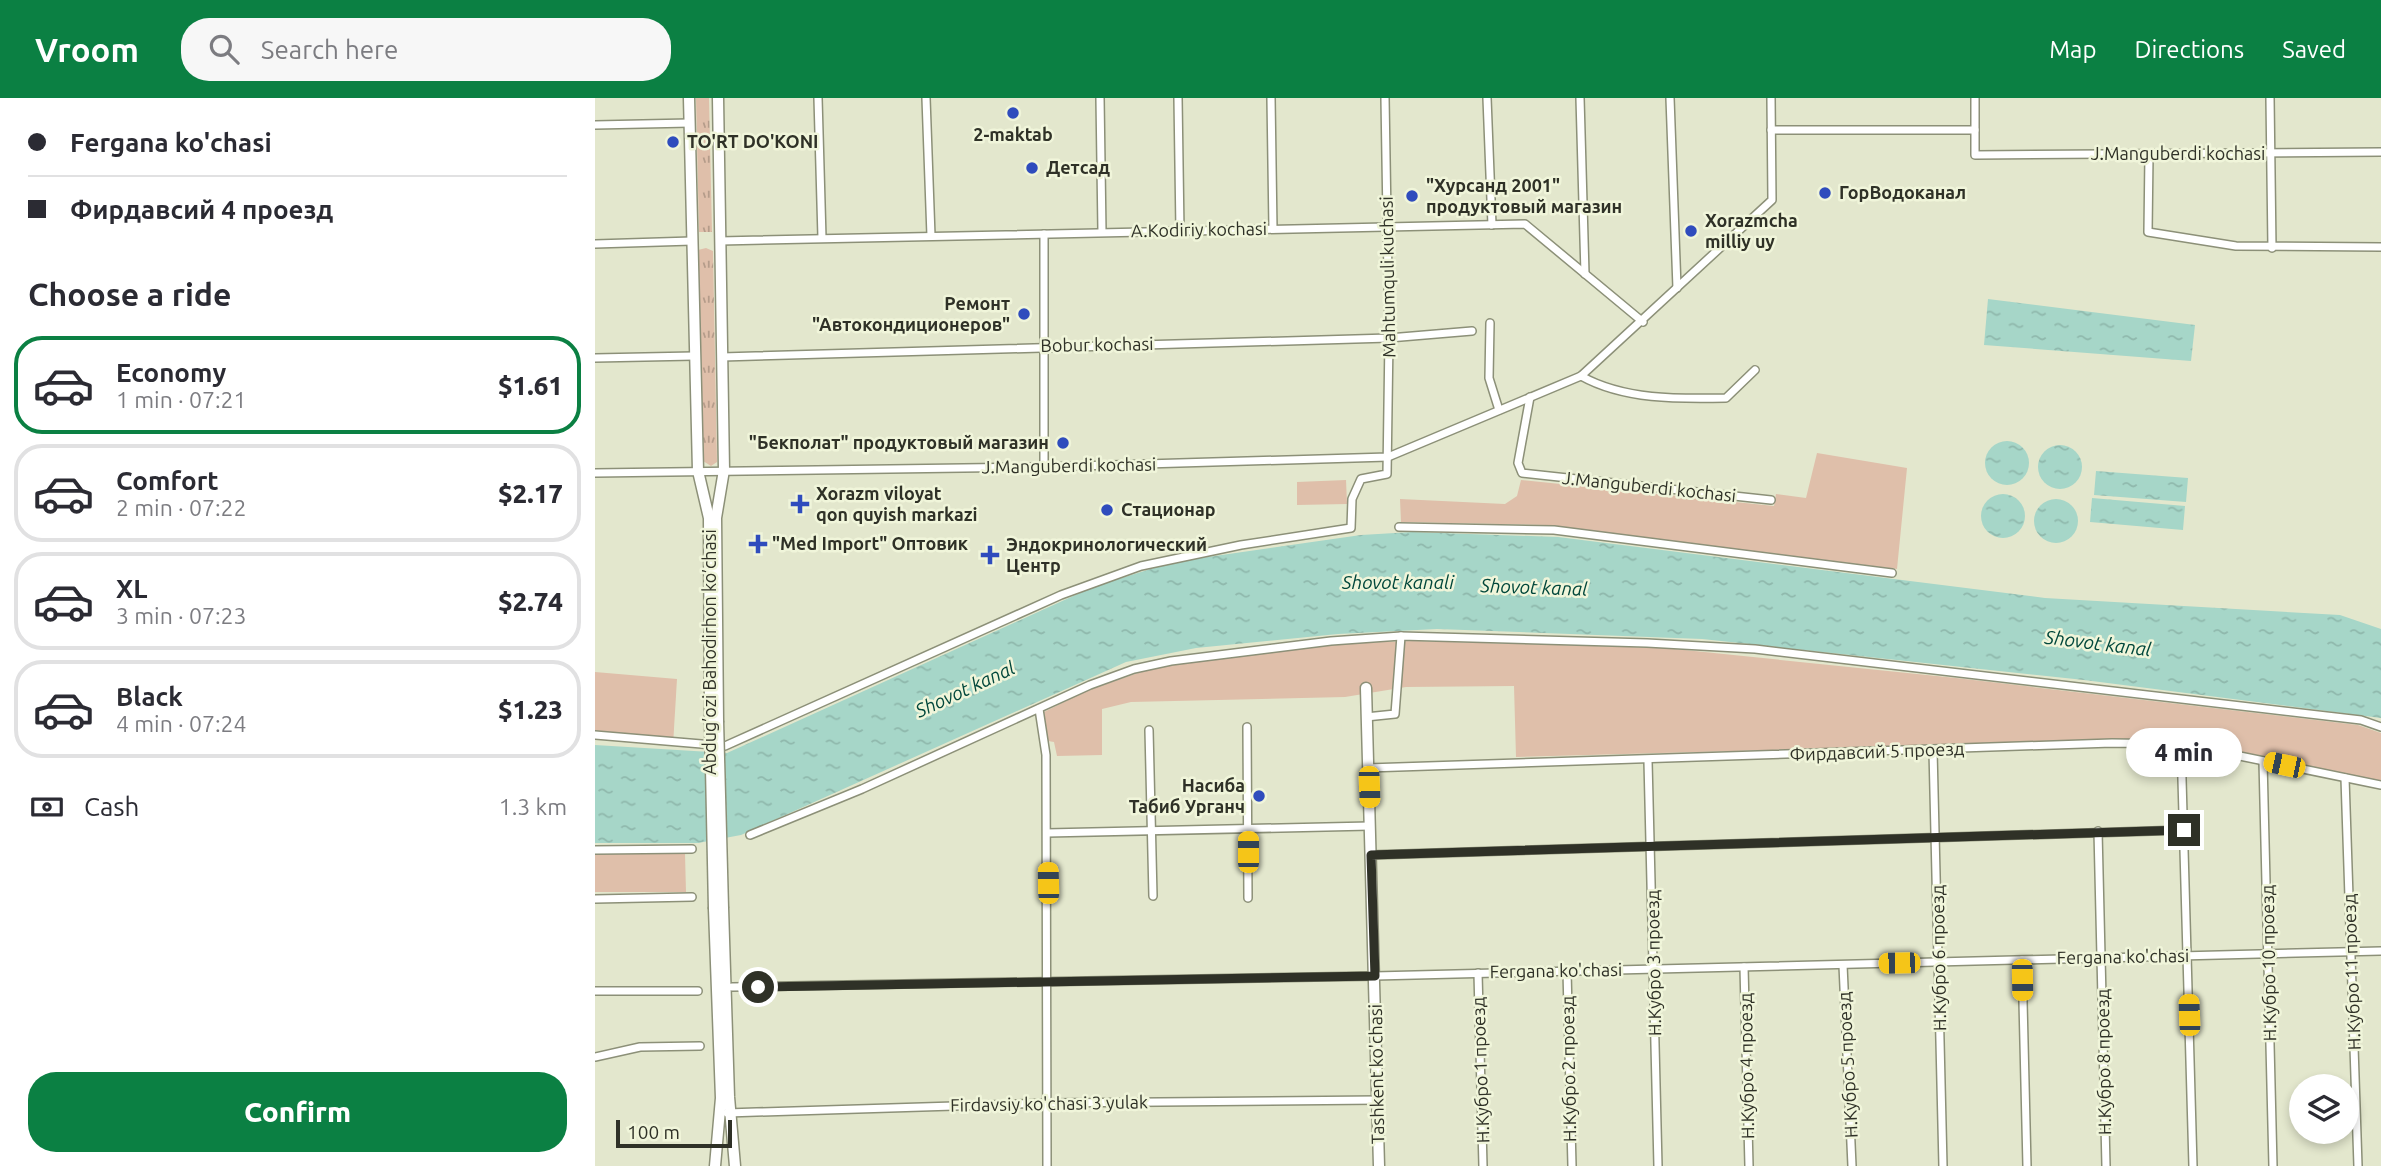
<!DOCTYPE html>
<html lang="en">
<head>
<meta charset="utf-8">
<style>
	:root { --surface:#fff; --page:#f7f7f7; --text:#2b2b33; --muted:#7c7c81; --line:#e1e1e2; --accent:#0b8043 }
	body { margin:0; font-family:Ubuntu,sans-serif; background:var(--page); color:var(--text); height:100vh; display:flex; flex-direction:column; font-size:26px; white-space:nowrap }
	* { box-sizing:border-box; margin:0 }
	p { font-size:23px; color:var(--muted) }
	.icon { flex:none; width:38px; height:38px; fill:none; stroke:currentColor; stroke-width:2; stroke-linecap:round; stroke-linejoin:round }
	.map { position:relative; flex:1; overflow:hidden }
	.side { display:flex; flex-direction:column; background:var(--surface); width:595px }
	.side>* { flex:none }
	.top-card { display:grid; align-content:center; height:154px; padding:0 28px; background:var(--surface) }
	.controls { position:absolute; left:1694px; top:976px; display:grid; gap:14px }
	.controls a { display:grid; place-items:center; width:70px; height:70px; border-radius:50%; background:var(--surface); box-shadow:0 4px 10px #0003; font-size:35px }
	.scale { position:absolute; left:21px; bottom:18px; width:116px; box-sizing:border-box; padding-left:7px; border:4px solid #2f3127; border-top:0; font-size:19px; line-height:24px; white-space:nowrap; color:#2f3127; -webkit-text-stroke:5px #f0f5da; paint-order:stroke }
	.end { position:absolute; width:32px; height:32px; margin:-16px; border:9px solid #2f3127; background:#fff; box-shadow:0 0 0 4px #fff }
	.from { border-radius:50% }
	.bubble { position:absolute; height:49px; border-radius:24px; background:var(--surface); box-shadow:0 4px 10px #0003; font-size:23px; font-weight:800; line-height:49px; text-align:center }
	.car { position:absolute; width:21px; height:42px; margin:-21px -10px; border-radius:9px; box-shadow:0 0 5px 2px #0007; background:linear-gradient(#f5c518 24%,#345 0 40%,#f5c518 0 76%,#345 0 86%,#f5c518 0) }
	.top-card b { display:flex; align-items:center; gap:24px; height:66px; font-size:26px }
	.top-card b+b { border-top:2px solid var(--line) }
	.top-card i { width:18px; height:18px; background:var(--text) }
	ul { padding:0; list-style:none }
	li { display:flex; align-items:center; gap:21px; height:98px; margin:0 14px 10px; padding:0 14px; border:4px solid var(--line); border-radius:28px }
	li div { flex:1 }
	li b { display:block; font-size:26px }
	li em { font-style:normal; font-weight:800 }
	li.selected { border-color:var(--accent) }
	li>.icon { width:63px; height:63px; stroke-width:1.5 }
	h2 { padding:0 28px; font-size:32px; line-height:84px }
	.pay { display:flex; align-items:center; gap:18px; height:77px; padding:0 28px; font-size:26px }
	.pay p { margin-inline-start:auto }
	.button { display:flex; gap:14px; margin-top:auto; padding:14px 28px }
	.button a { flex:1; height:80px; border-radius:28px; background:var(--accent); color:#fff; font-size:28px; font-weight:800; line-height:80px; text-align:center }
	header { display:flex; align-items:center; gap:42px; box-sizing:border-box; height:98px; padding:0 35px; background:var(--accent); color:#fff }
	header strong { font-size:33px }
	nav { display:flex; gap:38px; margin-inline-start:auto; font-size:24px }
	.search { width:490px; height:63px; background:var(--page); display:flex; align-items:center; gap:18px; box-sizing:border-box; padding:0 24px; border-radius:28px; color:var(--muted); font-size:26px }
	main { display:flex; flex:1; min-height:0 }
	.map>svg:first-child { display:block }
	.grass { fill:url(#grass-tufts) }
	.park { fill:#dfbfaa }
	.water { fill:url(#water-ripples) }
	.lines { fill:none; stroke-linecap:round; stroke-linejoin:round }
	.street-casing { stroke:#8c9078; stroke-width:10 }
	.secondary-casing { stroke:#8c9078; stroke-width:13 }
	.street { stroke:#fff; stroke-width:7 }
	.secondary { stroke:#fff; stroke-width:10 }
	.secondary-bridge-casing { stroke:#8c9078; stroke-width:13; stroke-linecap:butt }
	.secondary-bridge { stroke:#fff; stroke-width:10 }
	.route { stroke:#2f3127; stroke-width:9 }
	.poi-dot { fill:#2f4cbd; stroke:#f0f5da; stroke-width:2.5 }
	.labels { text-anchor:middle; stroke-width:5; stroke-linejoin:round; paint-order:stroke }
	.poi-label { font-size:18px; font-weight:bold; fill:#2f3127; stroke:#f0f5da; text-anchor:start }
	.street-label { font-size:18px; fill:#2f3127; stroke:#f0f5da }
	.water-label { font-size:19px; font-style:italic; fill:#00473b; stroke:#f0f5da }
</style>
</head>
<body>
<header>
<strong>Vroom</strong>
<div class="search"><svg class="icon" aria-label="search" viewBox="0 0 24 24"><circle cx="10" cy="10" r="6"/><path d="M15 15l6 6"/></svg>Search here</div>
<nav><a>Map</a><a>Directions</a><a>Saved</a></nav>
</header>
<main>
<section class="side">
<div class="top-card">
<b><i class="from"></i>Fergana ko'chasi</b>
<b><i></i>Фирдавсий 4 проезд</b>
</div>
<h2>Choose a ride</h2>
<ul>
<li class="selected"><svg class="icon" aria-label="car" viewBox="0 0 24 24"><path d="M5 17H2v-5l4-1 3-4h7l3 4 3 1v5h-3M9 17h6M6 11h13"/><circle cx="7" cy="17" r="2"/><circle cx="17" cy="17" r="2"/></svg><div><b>Economy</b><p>1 min · 07:21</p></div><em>$1.61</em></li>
<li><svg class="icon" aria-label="car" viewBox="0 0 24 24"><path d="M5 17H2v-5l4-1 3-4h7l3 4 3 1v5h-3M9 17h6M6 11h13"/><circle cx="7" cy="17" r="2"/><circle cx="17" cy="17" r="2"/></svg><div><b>Comfort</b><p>2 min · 07:22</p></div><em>$2.17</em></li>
<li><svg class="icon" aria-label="car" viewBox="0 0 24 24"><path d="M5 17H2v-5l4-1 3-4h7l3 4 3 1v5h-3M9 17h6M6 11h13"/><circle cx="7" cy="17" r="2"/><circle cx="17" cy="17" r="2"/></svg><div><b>XL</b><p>3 min · 07:23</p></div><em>$2.74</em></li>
<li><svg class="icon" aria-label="car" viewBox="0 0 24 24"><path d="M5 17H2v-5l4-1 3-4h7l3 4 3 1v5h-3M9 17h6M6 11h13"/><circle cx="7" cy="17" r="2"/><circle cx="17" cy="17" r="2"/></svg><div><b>Black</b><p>4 min · 07:24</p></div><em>$1.23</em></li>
</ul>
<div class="pay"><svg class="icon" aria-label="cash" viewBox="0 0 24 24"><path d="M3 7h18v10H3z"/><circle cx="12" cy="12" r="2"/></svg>Cash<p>1.3 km</p></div>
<div class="button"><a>Confirm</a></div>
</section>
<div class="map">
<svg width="1786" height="1068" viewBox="0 0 1786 1068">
	<defs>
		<pattern id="grass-tufts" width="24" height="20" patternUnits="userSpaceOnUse" patternTransform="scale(1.75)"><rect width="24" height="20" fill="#dfbfaa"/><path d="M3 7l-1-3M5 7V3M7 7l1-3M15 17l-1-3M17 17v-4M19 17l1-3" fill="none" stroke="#b59c8a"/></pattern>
		<pattern id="water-ripples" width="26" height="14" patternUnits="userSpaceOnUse" patternTransform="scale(1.75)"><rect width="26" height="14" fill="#a6d6c8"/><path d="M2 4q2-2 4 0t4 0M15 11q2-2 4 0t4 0" fill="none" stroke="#8fb8ac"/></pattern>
	</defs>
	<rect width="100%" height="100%" fill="#e3e7cd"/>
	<g class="grass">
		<polygon points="101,0 114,0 117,134 104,134"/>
		<polygon points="111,150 118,153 122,364 116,368 108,363 103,152"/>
	</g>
	<g class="park">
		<polygon points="1222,355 1312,370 1302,471 952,427 806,424 805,401 910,406 922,398 926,382 1179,408 1181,396 1211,400"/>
		<polygon points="751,382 752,406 702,407 702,384"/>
		<polygon points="817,543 1070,550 1361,580 1763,627 1786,635 1786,684 1660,659 1530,642 921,659 919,588 811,589 750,599 536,604 507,611 507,657 462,658 459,644 453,643 449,614 491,593 543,575 582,566 738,546"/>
		<polygon points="0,574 82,581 78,647 0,640"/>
		<polygon points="0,756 90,756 91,794 0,794"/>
	</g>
	<g class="water">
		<polygon points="1393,201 1600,227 1596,263 1389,247"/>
		<circle cx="1412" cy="365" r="22"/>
		<circle cx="1465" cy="369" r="22"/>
		<polygon points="1501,373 1593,380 1591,404 1499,397"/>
		<circle cx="1408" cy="418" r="22"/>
		<polygon points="1497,400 1590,408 1588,432 1495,424"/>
		<circle cx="1461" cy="423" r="22"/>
		<polygon points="817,434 963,439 1450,500 1745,517 1786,531 1786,620 1489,582 1107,541 842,531 743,536 601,550 531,564 146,737 103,745 0,745 0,647 132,655 498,489 578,464 766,437"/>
	</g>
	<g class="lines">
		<defs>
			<g id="street">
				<polyline points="223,0 227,140"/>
				<polyline points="331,0 336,138"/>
				<polyline points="505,0 507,134"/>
				<polyline points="583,0 585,133"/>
				<polyline points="676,0 678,131"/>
				<polyline points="892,0 897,127"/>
				<polyline points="985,0 990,176"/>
				<polyline points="1075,0 1082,190"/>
				<polyline points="1380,0 1380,57 1786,54"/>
				<polyline points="1675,0 1677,150"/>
				<polyline points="0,27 95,25"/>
				<polyline points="1176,32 1380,32"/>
				<polyline points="1554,57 1553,134 1641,148 1786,149"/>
				<polyline points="125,143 930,126 1048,224"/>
				<polyline points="0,146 97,143"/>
				<polyline points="895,225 894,280 904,312"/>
				<polyline points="127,259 794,240 877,233"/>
				<polyline points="0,260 99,258"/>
				<path d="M986,278C1029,302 1083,301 1131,300L1160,272"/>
				<polyline points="935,299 923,365 927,375 1176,402"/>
				<polyline points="449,369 449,136"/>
				<polyline points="0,375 449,369 793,359 986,278 1177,102 1176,0"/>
				<polyline points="804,429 959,432 1297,475"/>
				<polyline points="444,611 451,657 452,1068"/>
				<polyline points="771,619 800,616 806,538 1052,545 1160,551 1766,622 1786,629"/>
				<polyline points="652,629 653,800"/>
				<polyline points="554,632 558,798"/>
				<polyline points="0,637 130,648 466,497 546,468 646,447 756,430 757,401 766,381 792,376 794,240 790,0"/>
				<polyline points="1586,646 1598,1068"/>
				<polyline points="1338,652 1348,1068"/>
				<polyline points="1053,663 1063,1068"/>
				<polyline points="1668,663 1678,1068"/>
				<polyline points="773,670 1517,645 1586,646 1786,687"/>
				<polyline points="1750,680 1763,1068"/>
				<polyline points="1503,733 1511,1068"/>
				<polyline points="452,735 775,728"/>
				<polyline points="155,737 267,691 495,587 539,571 576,563 736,543 806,538"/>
				<polyline points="0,752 97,751"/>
				<polyline points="776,757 1589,732"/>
				<polyline points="0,801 97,799"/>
				<polyline points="1427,862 1432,1068"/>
				<polyline points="1248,867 1257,1068"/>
				<polyline points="1149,869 1154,1068"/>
				<polyline points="972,873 977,1068"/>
				<polyline points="883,875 888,1068"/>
				<polyline points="137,889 780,878 1786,853"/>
				<polyline points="0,893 103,893"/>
				<polyline points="0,959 45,949 105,948"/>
				<polyline points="132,1015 454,1005 784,1002"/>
			</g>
			<g id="secondary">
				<polyline points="94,0 103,373 114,420 115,623"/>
				<polyline points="123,0 129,372 121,420 123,623"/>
				<polyline points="771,590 784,1068"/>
				<polyline points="128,810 134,999 140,1068"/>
				<polyline points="119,811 126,1000 120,1068"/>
			</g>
		</defs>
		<use href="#street" class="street-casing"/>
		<use href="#secondary" class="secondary-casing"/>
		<use href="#street" class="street"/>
		<use href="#secondary" class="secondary"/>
		<defs>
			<g id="secondary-bridge">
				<polyline points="115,623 119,811"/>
				<polyline points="123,623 128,810"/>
			</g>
		</defs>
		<use href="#secondary-bridge" class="secondary-bridge-casing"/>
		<use href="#secondary-bridge" class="secondary-bridge"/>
	</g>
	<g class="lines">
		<polyline class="route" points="163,889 780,878 776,757 1589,732"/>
	</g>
	<g class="poi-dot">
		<circle cx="418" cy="15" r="7"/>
		<circle cx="78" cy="44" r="7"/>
		<circle cx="437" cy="70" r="7"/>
		<circle cx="1230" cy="95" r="7"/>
		<circle cx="817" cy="98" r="7"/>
		<circle cx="1096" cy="133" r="7"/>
		<circle cx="429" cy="216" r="7"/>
		<circle cx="468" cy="345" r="7"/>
		<path d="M201.5 395.5h7v7h7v7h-7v7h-7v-7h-7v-7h7z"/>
		<circle cx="512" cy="412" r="7"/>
		<path d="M159.5 435.5h7v7h7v7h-7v7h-7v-7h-7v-7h7z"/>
		<path d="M391.5 446.5h7v7h7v7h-7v7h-7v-7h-7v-7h7z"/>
		<circle cx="664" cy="698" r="7"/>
	</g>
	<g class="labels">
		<g class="poi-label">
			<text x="418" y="43" text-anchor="middle">2-maktab</text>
			<text x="92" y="50">TO'RT DO'KONI</text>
			<text x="451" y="76">Детсад</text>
			<text x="831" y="94">"Хурсанд 2001"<tspan x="831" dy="21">продуктовый магазин</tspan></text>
			<text x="1244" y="101">ГорВодоканал</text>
			<text x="1110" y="129">Xorazmcha<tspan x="1110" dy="21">milliy uy</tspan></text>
			<text x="415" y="212" text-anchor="end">Ремонт<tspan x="415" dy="21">"Автокондиционеров"</tspan></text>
			<text x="454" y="351" text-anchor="end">"Бекполат" продуктовый магазин</text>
			<text x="221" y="402">Xorazm viloyat<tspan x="221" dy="21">qon quyish markazi</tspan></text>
			<text x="526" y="418">Стационар</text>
			<text x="177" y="452">"Med Import" Оптовик</text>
			<text x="411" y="453">Эндокринологический<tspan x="411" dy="21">Центр</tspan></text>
			<text x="650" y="694" text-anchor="end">Насиба<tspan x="650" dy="21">Табиб Урганч</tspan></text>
		</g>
		<g class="street-label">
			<text x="1583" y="62">J.Manguberdi kochasi</text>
			<text transform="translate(604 132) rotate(-1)" y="6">A.Kodiriy kochasi</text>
			<text transform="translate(793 179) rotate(-91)" y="6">Mahtumquli kuchasi</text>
			<text transform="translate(502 247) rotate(-1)" y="6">Bobur kochasi</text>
			<text transform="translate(474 368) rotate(-1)" y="6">J.Manguberdi kochasi</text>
			<text transform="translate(1054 389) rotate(6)" y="6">J.Manguberdi kochasi</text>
			<text transform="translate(115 554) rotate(-90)" y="6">Abdug’ozi Bahodirhon ko’chasi</text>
			<text transform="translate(1282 654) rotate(-2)" y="6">Фирдавсий 5 проезд</text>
			<text transform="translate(1528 859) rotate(-1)" y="6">Fergana ko'chasi</text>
			<text transform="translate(1344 860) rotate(-91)" y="6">Н.Кубро 6 проезд</text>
			<text transform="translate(1059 865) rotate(-91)" y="6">Н.Кубро 3 проезд</text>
			<text transform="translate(1674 865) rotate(-91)" y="6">Н.Кубро 10 проезд</text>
			<text transform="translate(961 873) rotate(-1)" y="6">Fergana ko'chasi</text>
			<text transform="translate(1757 874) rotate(-92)" y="6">Н.Кубро 11 проезд</text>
			<text transform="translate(1509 964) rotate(-91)" y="6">Н.Кубро 8 проезд</text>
			<text transform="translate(1253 967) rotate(-93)" y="6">Н.Кубро 5 проезд</text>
			<text transform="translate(1152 968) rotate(-91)" y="6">Н.Кубро 4 проезд</text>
			<text transform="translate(974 971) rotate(-91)" y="6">Н.Кубро 2 проезд</text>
			<text transform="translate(886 972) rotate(-92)" y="6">Н.Кубро 1 проезд</text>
			<text transform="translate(782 976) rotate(-91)" y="6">Tashkent ko'chasi</text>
			<text transform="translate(454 1006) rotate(-1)" y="6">Firdavsiy ko'chasi 3 yulak</text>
		</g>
		<g class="water-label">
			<text x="803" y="491">Shovot kanali</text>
			<text transform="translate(939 489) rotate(2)" y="7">Shovot kanal</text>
			<text transform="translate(1503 545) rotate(7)" y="7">Shovot kanal</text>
			<text transform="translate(370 591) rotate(-25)" y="7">Shovot kanal</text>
		</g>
	</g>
</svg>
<div class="controls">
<a><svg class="icon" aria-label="layers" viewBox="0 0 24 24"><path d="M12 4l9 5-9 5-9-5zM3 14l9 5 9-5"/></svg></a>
</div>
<div class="scale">100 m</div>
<i class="end from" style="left:163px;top:889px"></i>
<i class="end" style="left:1589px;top:732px"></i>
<div class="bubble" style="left:1531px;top:630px;width:116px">4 min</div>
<i class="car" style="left:1689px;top:667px;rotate:282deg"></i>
<i class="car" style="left:774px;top:689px;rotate:178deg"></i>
<i class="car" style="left:653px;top:754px;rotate:0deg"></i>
<i class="car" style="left:453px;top:785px;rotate:359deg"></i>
<i class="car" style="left:1304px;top:865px;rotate:269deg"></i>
<i class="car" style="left:1427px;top:882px;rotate:179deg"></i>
<i class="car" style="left:1594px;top:917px;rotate:358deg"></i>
</div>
</main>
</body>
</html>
